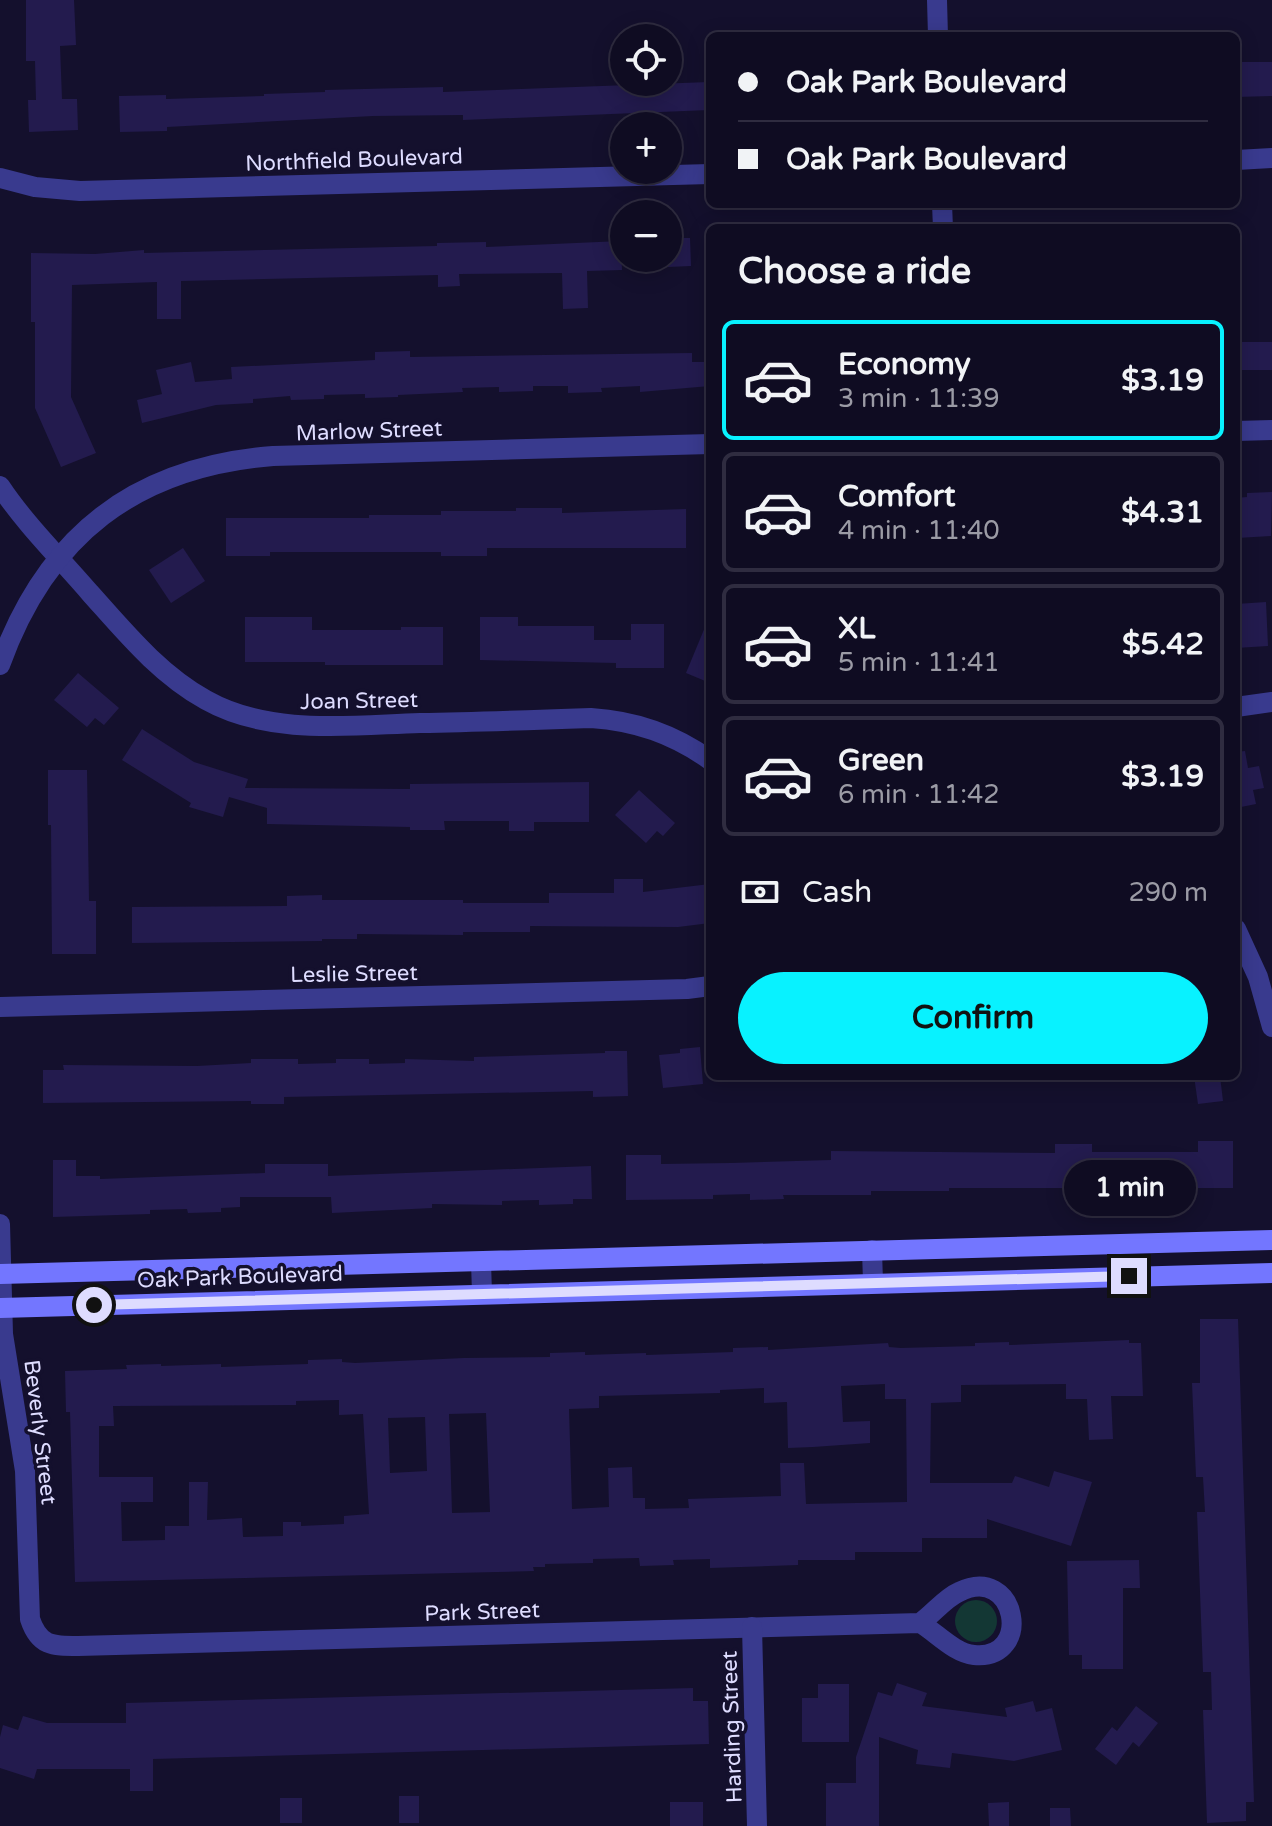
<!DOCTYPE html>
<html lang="en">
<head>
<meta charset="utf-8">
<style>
	:root { --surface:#0f0c22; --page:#18152a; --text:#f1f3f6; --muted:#9b9ba5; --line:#2f2c40; --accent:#08f2ff }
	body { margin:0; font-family:"Varela Round",sans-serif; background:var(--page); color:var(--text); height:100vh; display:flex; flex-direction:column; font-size:30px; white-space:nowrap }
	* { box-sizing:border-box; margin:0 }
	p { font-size:26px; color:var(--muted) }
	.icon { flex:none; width:44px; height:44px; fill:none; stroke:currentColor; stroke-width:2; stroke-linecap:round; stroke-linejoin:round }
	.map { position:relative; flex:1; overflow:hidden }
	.drawer { position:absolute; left:706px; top:224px; width:534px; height:856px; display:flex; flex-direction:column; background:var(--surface); border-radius:12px; box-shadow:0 4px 20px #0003,0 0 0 2px var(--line) }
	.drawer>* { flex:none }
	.hud { position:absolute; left:706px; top:32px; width:534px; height:176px; border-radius:12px; box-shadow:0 4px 20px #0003,0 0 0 2px var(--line); display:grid; align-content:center; height:176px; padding:0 32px; background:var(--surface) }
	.controls { position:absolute; left:610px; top:24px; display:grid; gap:16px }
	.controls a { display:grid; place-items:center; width:72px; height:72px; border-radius:50%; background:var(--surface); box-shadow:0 4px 20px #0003,0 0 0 2px var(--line); font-size:40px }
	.end { position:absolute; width:36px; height:36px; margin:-18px; border:10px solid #dedcff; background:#111; box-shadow:0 0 0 4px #111 }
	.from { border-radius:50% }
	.bubble { position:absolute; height:56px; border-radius:28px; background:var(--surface); box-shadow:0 4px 20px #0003,0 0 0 2px var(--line); font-size:26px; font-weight:800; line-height:56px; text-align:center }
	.hud b { display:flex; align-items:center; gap:28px; height:76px; font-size:30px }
	.hud b+b { border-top:2px solid var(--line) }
	.hud i { width:20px; height:20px; background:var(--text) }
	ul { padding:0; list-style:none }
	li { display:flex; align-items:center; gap:24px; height:120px; margin:0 16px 12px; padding:0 16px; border:4px solid var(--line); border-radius:12px }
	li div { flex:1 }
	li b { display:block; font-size:30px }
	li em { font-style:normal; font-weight:800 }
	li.active { border-color:var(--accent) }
	li>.icon { width:72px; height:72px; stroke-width:1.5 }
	h2 { padding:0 32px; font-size:36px; line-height:96px }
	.pay { display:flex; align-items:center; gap:20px; height:88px; padding:0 32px; font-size:30px }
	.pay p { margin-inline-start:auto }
	.button { display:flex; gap:16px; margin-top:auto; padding:16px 32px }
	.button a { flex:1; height:92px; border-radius:48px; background:var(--accent); color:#111; font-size:32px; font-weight:800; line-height:92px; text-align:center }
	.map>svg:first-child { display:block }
	.green { fill:#133734 }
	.building { fill:#231b4e; fill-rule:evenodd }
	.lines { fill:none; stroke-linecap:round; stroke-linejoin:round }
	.street { stroke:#393a8e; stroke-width:20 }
	.secondary { stroke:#7376ff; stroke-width:20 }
	.route { stroke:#dedcff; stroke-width:10 }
	.labels { text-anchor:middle; stroke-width:7; stroke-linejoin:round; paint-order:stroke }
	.street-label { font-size:22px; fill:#dedcff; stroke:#14102d }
</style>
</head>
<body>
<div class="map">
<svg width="1272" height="1826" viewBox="0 0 1272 1826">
	<rect width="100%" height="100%" fill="#14102d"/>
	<circle class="green" cx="976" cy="1621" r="21"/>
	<g class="building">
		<polygon points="26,0 74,0 76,45 60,46 62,99 77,99 78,130 29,132 28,100 36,100 35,61 26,61"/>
		<polygon points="1236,62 1272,62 1272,96 1236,97"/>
		<polygon points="709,82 709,110 463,120 463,115 373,116 167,127 167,131 120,132 119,96 166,95 166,99 264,96 264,94 325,92 325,90 443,87 443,92"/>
		<polygon points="668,238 690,238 691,266 668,267"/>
		<polygon points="621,241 622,270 587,271 588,308 563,309 562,273 459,274 460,286 438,287 438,275 181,281 181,319 157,319 157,282 72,285 71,397 96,453 61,467 35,408 35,322 31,322 31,253 95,254 144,250 144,253 437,246 437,243 486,242 486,247"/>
		<rect x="1236" y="342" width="36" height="28"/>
		<polygon points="410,351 410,357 692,353 692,362 710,362 710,386 640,392 640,386 601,388 602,392 568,393 568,386 533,386 533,391 499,392 499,387 462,388 463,392 398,395 398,397 365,398 365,394 324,395 324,399 291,400 290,396 253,399 253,403 216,405 142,423 137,400 162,394 156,370 191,362 195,382 232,379 231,367 375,360 375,352"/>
		<polygon points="1272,492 1271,536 1237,538 1236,498 1247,497 1247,493"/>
		<polygon points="516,508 562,508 562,513 686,509 686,548 487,548 487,556 441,556 441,552 270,552 270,556 226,556 226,518 369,518 369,515 441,515 441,511 516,511"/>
		<polygon points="183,548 205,581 171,603 149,570"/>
		<polygon points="1266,602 1268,646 1236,648 1236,604"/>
		<polygon points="710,615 710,683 686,673"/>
		<polygon points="245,617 312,617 312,630 401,630 401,627 443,627 443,665 325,665 325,662 245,662"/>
		<polygon points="480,617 518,617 518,626 594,626 594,640 631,640 631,624 664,624 664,668 616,668 616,663 480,660"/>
		<polygon points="78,673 119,708 104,725 95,718 87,727 54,700"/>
		<polygon points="142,729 194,762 248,779 245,788 410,789 410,784 589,782 589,822 534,822 534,831 509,831 509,821 444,821 445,830 410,830 410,827 267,824 267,808 229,797 223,817 189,807 191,803 122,760"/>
		<polygon points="1245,751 1248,768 1259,766 1264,788 1253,790 1256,804 1236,808 1236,752"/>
		<polygon points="48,770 87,770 89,901 96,901 96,954 52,954 51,825 48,825"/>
		<polygon points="639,790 675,823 663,836 657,831 646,843 615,815"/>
		<polygon points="614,879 643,879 643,892 710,884 710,923 678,927 530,926 530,932 463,932 463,935 357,934 357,939 322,939 322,941 132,943 132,907 287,906 287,896 322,895 322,900 463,900 463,903 549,903 549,893 614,893"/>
		<polygon points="700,1047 703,1084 663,1088 659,1055 680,1053 680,1049"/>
		<polygon points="605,1051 627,1051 628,1096 593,1097 593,1091 284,1097 284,1104 251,1104 251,1101 43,1103 43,1070 64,1070 63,1065 197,1066 251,1063 251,1059 298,1059 298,1064 336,1063 336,1059 369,1059 369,1064 405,1063 405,1059 474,1061 474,1057 605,1053"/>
		<polygon points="1194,1076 1220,1076 1223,1101 1198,1104"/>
		<polygon points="1198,1141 1233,1141 1233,1188 949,1188 949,1191 871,1191 871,1195 783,1195 784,1199 750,1200 750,1194 713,1195 713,1199 626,1200 626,1155 661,1155 661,1164 731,1163 831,1160 831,1151 1055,1153 1055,1144 1092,1144 1092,1152 1198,1152"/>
		<polygon points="53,1160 76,1160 76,1176 100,1176 100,1179 265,1173 265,1164 328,1164 328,1176 591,1166 592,1199 573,1199 573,1204 539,1205 539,1200 502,1201 502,1205 432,1204 432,1208 332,1213 331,1197 240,1197 240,1207 221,1208 221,1212 188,1213 187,1209 150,1210 150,1214 53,1217"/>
		<polygon points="1200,1319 1238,1319 1254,1802 1246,1802 1246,1821 1207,1823 1203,1710 1212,1710 1211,1672 1203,1672 1197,1512 1205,1512 1203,1477 1196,1477 1192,1383 1200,1383"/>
		<path d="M1129,1340V1343H1141L1143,1396H1111L1113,1439L1089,1440L1087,1399H1066V1384L961,1385V1402L931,1403L930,1483H1012L1015,1476L1049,1487L1054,1471L1092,1482L1071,1546L987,1519V1538H922V1552H855V1560H798V1565L710,1568V1559L673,1560L674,1565L640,1566L639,1558L593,1559V1563L545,1564V1567H533L534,1571L497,1572L75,1582L70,1412H66L65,1371L127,1369L126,1365L161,1364V1366L221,1364V1367L308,1364V1360L342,1359V1362L355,1363L464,1358L550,1357V1353L585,1352V1355L646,1353V1355L733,1352V1348L768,1347V1350L888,1343L889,1347L901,1348L975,1346V1343L1009,1342V1345ZM885,1384V1399H906L907,1502L806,1504L804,1463H780L781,1496L688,1499L689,1508L645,1509V1498H633L632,1467L608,1468L609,1507L572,1509L569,1409L599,1408V1396L720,1393V1390L764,1388V1403L787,1402L788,1448L813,1447L870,1443V1421L843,1422L841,1386ZM339,1400V1415L363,1414L369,1514L344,1516V1524L301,1526V1522H283V1536L243,1537L242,1518L207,1520L208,1482H189V1526H165V1540L122,1541L121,1502H153V1477H99V1426H114L113,1406L296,1405V1401ZM486,1413L490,1512L452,1513L449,1414ZM425,1417L427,1471L390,1473L388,1418Z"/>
		<polygon points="1139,1560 1140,1588 1123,1588 1123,1669 1082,1669 1082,1655 1069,1655 1067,1561"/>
		<polygon points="897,1683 927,1693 922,1706 1007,1717 1005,1708 1033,1701 1036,1712 1052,1708 1062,1750 1014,1761 952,1753 950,1768 916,1764 918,1750 879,1737 879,1826 826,1826 826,1783 856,1783 856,1757 878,1692 892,1696"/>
		<polygon points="818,1684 849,1684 849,1742 802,1742 802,1698 818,1698"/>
		<polygon points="693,1688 693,1701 708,1701 709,1744 153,1759 153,1791 130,1791 130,1769 37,1769 34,1779 0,1768 0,1737 3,1725 18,1730 23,1716 47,1723 126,1723 126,1703"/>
		<polygon points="1136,1706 1158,1723 1139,1747 1133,1742 1116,1765 1095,1749 1112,1727 1117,1731"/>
		<rect x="399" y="1796" width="20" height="27"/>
		<rect x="280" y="1798" width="22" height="25"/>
		<rect x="670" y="1802" width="33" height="24"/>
		<polygon points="1009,1802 1009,1826 989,1826 988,1803"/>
		<polygon points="1050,1808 1070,1808 1071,1826 1050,1826"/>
	</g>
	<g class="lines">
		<g class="street">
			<polyline points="937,0 938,36"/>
			<polyline points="1236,160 1272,158"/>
			<polyline points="0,178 35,187 80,191 710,174"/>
			<polyline points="942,204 943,228"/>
			<polyline points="1236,431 1272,430"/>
			<path d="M0,486C26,525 60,558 90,593C125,632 159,674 206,700C270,736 350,725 420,723C477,722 534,720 591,718C636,721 673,734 710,760"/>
			<path d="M0,665C47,535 135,467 273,456L710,444"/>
			<polyline points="1236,707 1272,702"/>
			<polyline points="1236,929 1258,977 1272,1027"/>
			<polyline points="0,1007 687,989 710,986"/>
			<path d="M0,1224L3,1334L25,1471L30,1619C39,1646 52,1646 78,1646L920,1623C937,1633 954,1653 974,1655C1034,1661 1017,1563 959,1592C945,1598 933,1614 920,1623"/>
			<polyline points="872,1250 873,1282"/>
			<polyline points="481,1262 482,1293"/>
			<polyline points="752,1627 757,1826"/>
		</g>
		<g class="secondary">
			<polyline points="0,1274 1272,1240"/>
			<polyline points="0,1308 1272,1273"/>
		</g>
	</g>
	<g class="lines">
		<polyline class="route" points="94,1305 1129,1276"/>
	</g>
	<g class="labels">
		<g class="street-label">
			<text transform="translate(354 159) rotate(-2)" y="8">Northfield Boulevard</text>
			<text transform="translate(369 430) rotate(-2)" y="8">Marlow Street</text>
			<text transform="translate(359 700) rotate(-1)" y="8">Joan Street</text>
			<text transform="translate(354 973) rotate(-1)" y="8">Leslie Street</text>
			<text transform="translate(240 1276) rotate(-2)" y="8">Oak Park Boulevard</text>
			<text transform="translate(41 1432) rotate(83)" y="8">Beverly Street</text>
			<text transform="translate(482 1611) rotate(-2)" y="8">Park Street</text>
			<text transform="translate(731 1727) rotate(-92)" y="8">Harding Street</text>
		</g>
	</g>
</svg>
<div class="controls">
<a><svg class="icon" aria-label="locate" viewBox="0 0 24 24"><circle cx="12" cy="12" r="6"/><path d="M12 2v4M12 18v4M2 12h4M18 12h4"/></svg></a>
<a>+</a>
<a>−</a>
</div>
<i class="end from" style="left:94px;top:1305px"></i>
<i class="end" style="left:1129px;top:1276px"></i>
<div class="bubble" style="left:1064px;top:1160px;width:132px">1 min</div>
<div class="hud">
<b><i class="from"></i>Oak Park Boulevard</b>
<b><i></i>Oak Park Boulevard</b>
</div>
<section class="drawer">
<h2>Choose a ride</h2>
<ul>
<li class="active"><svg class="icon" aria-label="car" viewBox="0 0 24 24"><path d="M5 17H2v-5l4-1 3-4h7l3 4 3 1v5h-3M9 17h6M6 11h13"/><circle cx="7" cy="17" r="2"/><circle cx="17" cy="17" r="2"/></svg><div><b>Economy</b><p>3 min · 11:39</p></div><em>$3.19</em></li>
<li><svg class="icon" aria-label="car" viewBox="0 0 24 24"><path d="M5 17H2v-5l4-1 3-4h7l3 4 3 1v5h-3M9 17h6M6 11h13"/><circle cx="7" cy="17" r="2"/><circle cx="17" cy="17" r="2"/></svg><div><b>Comfort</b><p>4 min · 11:40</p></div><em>$4.31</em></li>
<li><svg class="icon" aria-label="car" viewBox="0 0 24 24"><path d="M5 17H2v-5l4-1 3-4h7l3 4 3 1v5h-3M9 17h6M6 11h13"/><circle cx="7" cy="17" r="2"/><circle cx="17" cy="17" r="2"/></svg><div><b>XL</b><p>5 min · 11:41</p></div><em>$5.42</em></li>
<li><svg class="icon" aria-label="car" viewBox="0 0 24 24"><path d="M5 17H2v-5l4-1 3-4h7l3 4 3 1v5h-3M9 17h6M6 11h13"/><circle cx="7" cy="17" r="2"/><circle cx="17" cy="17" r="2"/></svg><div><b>Green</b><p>6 min · 11:42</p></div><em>$3.19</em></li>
</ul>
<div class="pay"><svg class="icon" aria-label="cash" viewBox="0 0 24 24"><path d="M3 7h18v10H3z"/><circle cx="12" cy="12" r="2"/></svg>Cash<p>290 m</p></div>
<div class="button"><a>Confirm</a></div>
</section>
</div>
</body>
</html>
